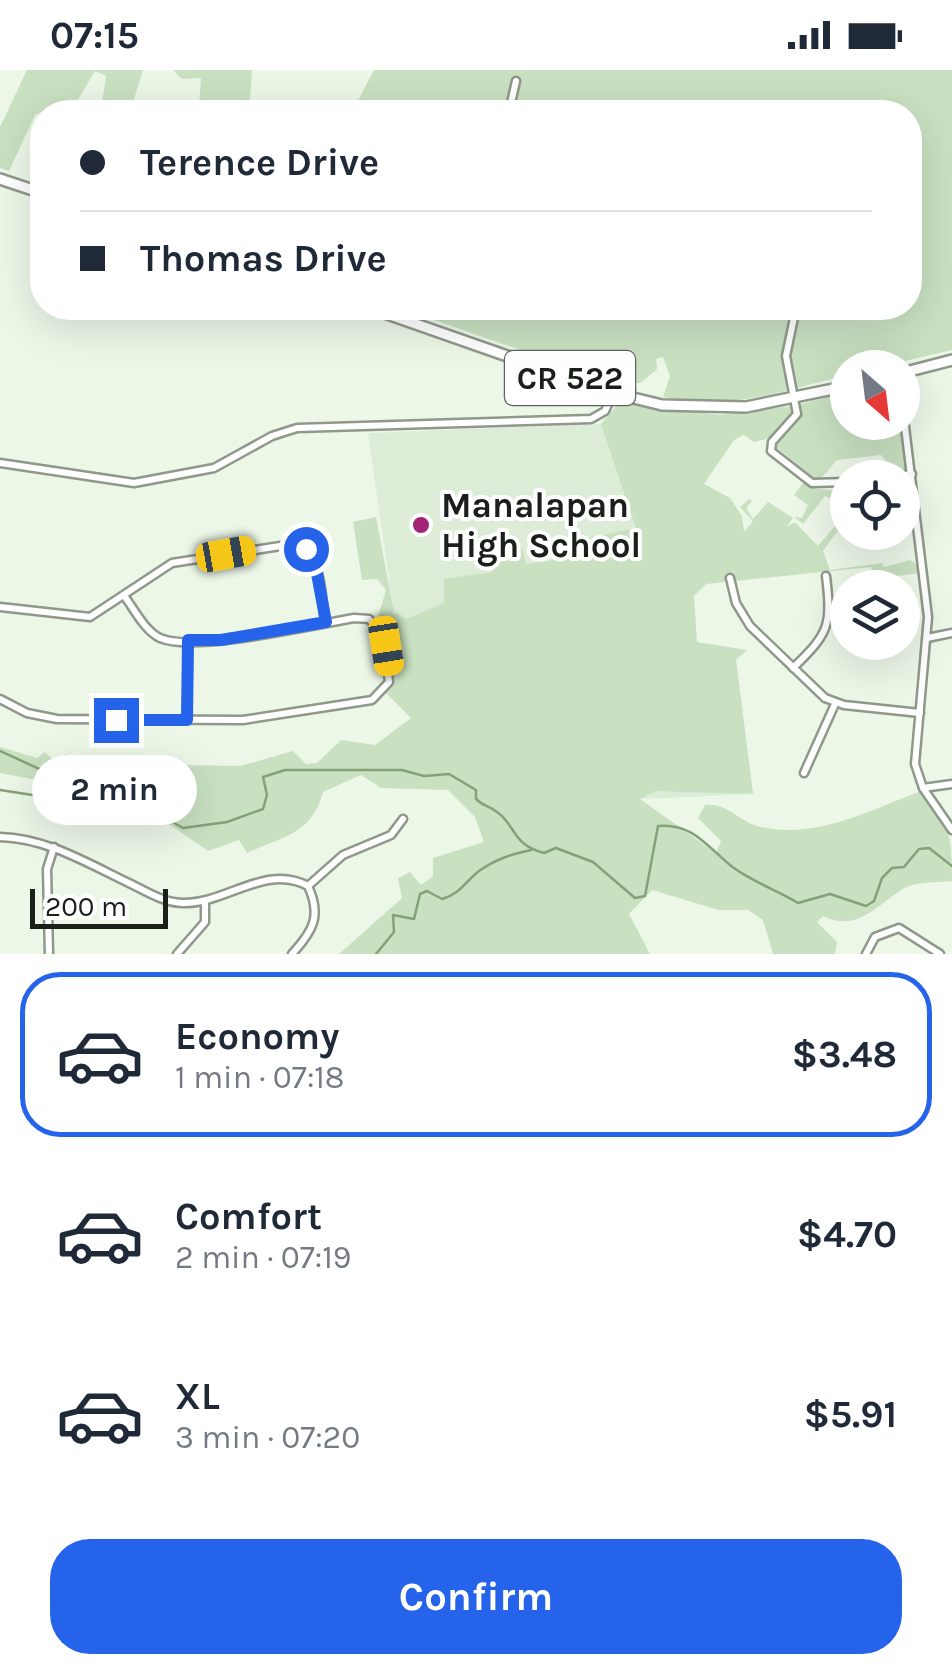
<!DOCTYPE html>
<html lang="en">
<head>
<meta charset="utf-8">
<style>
	:root { --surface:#fff; --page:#f2f2f3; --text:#1f2937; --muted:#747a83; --line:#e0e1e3; --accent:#2563eb }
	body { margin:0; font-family:Karla,sans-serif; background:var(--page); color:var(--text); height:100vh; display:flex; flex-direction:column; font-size:38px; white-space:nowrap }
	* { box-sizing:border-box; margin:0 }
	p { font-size:32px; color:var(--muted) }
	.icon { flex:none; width:55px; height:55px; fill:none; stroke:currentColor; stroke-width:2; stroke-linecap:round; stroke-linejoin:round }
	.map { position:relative; height:884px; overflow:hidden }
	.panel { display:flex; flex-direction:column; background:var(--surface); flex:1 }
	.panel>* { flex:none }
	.banner { position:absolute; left:30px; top:30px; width:892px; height:220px; border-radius:40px; box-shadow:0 10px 40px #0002; display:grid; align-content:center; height:220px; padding:0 50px; background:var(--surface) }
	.needle { width:65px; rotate:152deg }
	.fabs { position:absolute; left:830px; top:280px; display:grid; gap:20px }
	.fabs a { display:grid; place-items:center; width:90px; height:90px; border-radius:50%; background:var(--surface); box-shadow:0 10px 40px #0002; font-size:50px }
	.scale { position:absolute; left:30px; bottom:25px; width:138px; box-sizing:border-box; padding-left:10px; border:5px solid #1b1f1a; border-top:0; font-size:28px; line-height:35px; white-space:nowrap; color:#1b1f1a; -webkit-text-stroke:8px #fff; paint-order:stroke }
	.end { position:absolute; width:45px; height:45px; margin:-22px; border:12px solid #2563eb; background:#fff; box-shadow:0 0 0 5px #fff }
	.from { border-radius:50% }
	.bubble { position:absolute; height:70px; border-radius:35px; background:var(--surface); box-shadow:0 10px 40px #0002; font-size:32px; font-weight:700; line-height:70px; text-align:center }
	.car { position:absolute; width:30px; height:60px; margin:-30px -15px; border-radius:12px; box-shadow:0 0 8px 2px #0007; background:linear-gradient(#f5c518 24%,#345 0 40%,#f5c518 0 76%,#345 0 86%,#f5c518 0) }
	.banner b { display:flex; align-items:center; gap:35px; height:95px; font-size:38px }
	.banner b+b { border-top:2px solid var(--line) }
	.banner i { width:25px; height:25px; background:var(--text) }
	ul { padding:18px 0 0; list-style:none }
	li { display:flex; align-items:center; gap:30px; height:165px; margin:0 20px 15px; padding:0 30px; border:5px solid transparent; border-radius:40px }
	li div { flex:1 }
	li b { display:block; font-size:38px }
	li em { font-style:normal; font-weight:700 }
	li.current { border-color:var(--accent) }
	li>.icon { width:90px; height:90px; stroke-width:1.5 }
	.button { display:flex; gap:20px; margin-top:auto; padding:20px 50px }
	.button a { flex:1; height:115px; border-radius:40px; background:var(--accent); color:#fff; font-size:40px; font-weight:700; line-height:115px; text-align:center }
	.status { display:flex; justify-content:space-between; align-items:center; height:70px; padding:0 50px; background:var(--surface); direction:ltr }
	.status svg { height:28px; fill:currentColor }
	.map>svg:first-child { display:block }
	.built { fill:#dcecd7 }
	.green { fill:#c9e0c1 }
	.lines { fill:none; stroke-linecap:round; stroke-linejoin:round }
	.stream { stroke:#84a279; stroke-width:2.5 }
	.minor-casing { stroke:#8f998b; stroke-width:11 }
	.major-casing { stroke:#8f998b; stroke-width:14 }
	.minor { stroke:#fff; stroke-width:6 }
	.major { stroke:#fff; stroke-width:9 }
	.route { stroke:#2563eb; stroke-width:12 }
	.poi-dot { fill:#a32374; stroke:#fff; stroke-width:4 }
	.labels { text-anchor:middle; stroke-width:8; stroke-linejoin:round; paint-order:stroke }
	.shield { fill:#fff; stroke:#5f625f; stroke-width:2.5 }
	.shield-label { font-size:32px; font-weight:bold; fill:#1b1f1a }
	.poi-label { font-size:35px; font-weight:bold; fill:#1b1f1a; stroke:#fff; text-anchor:start }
</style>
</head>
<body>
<div class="status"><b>07:15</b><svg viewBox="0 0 49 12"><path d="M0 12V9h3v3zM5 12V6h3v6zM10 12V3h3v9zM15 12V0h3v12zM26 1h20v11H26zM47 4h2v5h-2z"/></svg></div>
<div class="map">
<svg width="952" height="884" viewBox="0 0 952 884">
	<rect width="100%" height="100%" fill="#ecf7e8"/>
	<polygon class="built" points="601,354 677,574 736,589 753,724 640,729 394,543 368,363"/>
	<g class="green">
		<polygon points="27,0 143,0 130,42 102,33 106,6 95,1 71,42 46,40 35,45 9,101 0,98 0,57"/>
		<polygon points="173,0 252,0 249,42 206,42 199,37 201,8 182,9"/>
		<path d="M374,0H952V280L879,297L848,298L847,305C786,320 727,342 663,327L670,306L663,287L656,289L657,299L641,313H615L420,245L422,238H910V42H352Z"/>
		<path d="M847,322L848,352L901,353L906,401L895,403L881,385L837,390L818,412L779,379L776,382C773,363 800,355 801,334Z"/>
		<path d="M626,334L720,345L792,336L794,345L773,367L754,372L744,365L734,370L704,414L730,428L742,446L744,462L753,451L740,437L749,429L752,431L746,438L753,449L768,432L793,448L787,457L795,452L818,476L847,442L842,421L847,417V448L823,481L830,500L882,493L884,497L910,490L919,496L920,503L874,509L871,497L706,514L694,526L697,572L747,580L736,590L753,724L656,721L640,729L716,783L721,771L698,748L705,735C730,733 739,753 761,757C817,769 868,741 919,722C951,755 952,766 952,811C938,813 915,811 903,819C877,835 857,863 823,846L817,852L837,872L835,884H773L763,850L748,840H719L652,820L629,844L650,884H339L402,828L398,808L410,802L421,815L433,806V788L484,772L475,747L448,720L381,718L361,705L323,722C312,764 284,766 247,783L239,770L208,781L131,728L0,703V677L37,688L45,682L55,692L66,684C95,701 145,705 174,687L182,695L240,696L293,681L306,694L317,693L341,670L375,675L411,648L385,622L390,603L377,550L386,520L377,509L362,510L353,452L376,447L394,542L406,549L444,533V509L493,502L491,483L522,477L526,494L556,490L554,475L636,458L601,354L617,335Z"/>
		<polygon points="804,412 817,419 835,420 830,428 825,426 803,454 794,447 802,448 808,435 794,425"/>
	</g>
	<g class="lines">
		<g class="stream">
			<path d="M0,681L70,713L116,720L183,758L227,752L263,739L267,725L263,707L285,700H402L424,706L449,704L476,720V729C483,736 489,736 497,742C516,755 511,774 544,783L556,778L593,792L635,828L645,826L658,756C692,753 706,775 730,795C748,810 777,820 798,833L830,824L866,836L874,831L882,808L892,798L904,797L919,779L929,778L952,796"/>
			<polyline points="0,720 156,744"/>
			<path d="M376,884L394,862L393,845L414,849L420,824L427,821L442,829C460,824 465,812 479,801C496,789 512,784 531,780"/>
		</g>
		<defs>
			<g id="minor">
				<polyline points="509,42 516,11"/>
				<polyline points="796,238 786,286 797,344 772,372 771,381 812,413 848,412"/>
				<polyline points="902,332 928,547 915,694 923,718 952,760"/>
				<polyline points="0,393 134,413 214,398 272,366 297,358 591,349 605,341 613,323"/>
				<polyline points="884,408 912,404"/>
				<polyline points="730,508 736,533 750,556 825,628 844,635 920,643"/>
				<path d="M0,537L90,547L172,493L293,474C323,482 321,525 325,552"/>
				<polyline points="927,568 952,563"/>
				<path d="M793,598C829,563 832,556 826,506"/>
				<path d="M0,629L27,643L57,649L243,650L372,630L389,612L383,565L369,549L354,548C313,555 194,583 160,568C145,561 134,539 125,527"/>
				<polyline points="187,650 188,570"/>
				<polyline points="804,703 835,634"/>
				<polyline points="923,718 952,714"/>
				<path d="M0,767C47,768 89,794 131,814C147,822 163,832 182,833C227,834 265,793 308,816C322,846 313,861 292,884"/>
				<polyline points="308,816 343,785 391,765 403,749"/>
				<polyline points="49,884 47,799 54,777"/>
				<polyline points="177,884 205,852 205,831"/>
				<polyline points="866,884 875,867 899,858 940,884"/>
			</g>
			<g id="major">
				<polyline points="0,109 42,123"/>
				<polyline points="370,238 613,323 662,335 746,337 848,316"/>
				<polyline points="902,303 952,290"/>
			</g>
		</defs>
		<use href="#minor" class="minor-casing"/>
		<use href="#major" class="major-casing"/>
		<use href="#minor" class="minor"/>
		<use href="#major" class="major"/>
	</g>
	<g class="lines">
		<polyline class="route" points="116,650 187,650 188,570 221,570 326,552 315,493 306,479"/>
	</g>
	<circle class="poi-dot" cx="421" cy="455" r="10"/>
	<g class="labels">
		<rect class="shield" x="505" y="281" width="130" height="54" rx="8"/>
		<g class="shield-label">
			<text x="570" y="319">CR 522</text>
		</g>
		<g class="poi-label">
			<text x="441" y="447">Manalapan<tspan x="441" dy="40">High School</tspan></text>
		</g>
	</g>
</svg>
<div class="fabs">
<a><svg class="needle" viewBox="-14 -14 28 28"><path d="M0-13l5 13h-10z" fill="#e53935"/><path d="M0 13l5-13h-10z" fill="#747a83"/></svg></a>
<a><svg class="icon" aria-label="locate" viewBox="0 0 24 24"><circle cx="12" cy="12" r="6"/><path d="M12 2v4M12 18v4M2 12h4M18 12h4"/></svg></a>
<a><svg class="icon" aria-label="layers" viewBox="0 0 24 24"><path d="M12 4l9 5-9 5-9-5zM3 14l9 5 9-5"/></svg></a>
</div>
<div class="scale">200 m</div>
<i class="end from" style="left:306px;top:479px"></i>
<i class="end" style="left:116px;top:650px"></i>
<div class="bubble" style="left:32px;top:685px;width:165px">2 min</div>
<i class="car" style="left:226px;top:484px;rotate:80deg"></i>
<i class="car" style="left:386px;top:576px;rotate:171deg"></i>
<div class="banner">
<b><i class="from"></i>Terence Drive</b>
<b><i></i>Thomas Drive</b>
</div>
</div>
<section class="panel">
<ul>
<li class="current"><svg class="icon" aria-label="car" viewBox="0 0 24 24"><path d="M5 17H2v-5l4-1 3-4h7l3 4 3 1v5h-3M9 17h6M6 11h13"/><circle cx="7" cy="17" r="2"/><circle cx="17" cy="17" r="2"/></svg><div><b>Economy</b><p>1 min · 07:18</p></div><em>$3.48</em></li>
<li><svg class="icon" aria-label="car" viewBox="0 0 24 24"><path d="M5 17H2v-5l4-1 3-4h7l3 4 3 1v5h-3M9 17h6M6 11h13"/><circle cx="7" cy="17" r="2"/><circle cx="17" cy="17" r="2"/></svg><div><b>Comfort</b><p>2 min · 07:19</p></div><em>$4.70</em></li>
<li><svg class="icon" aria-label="car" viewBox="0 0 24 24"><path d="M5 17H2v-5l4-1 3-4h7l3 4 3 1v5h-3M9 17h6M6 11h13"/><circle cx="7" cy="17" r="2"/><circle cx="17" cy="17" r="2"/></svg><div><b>XL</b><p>3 min · 07:20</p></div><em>$5.91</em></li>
</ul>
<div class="button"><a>Confirm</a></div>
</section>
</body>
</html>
